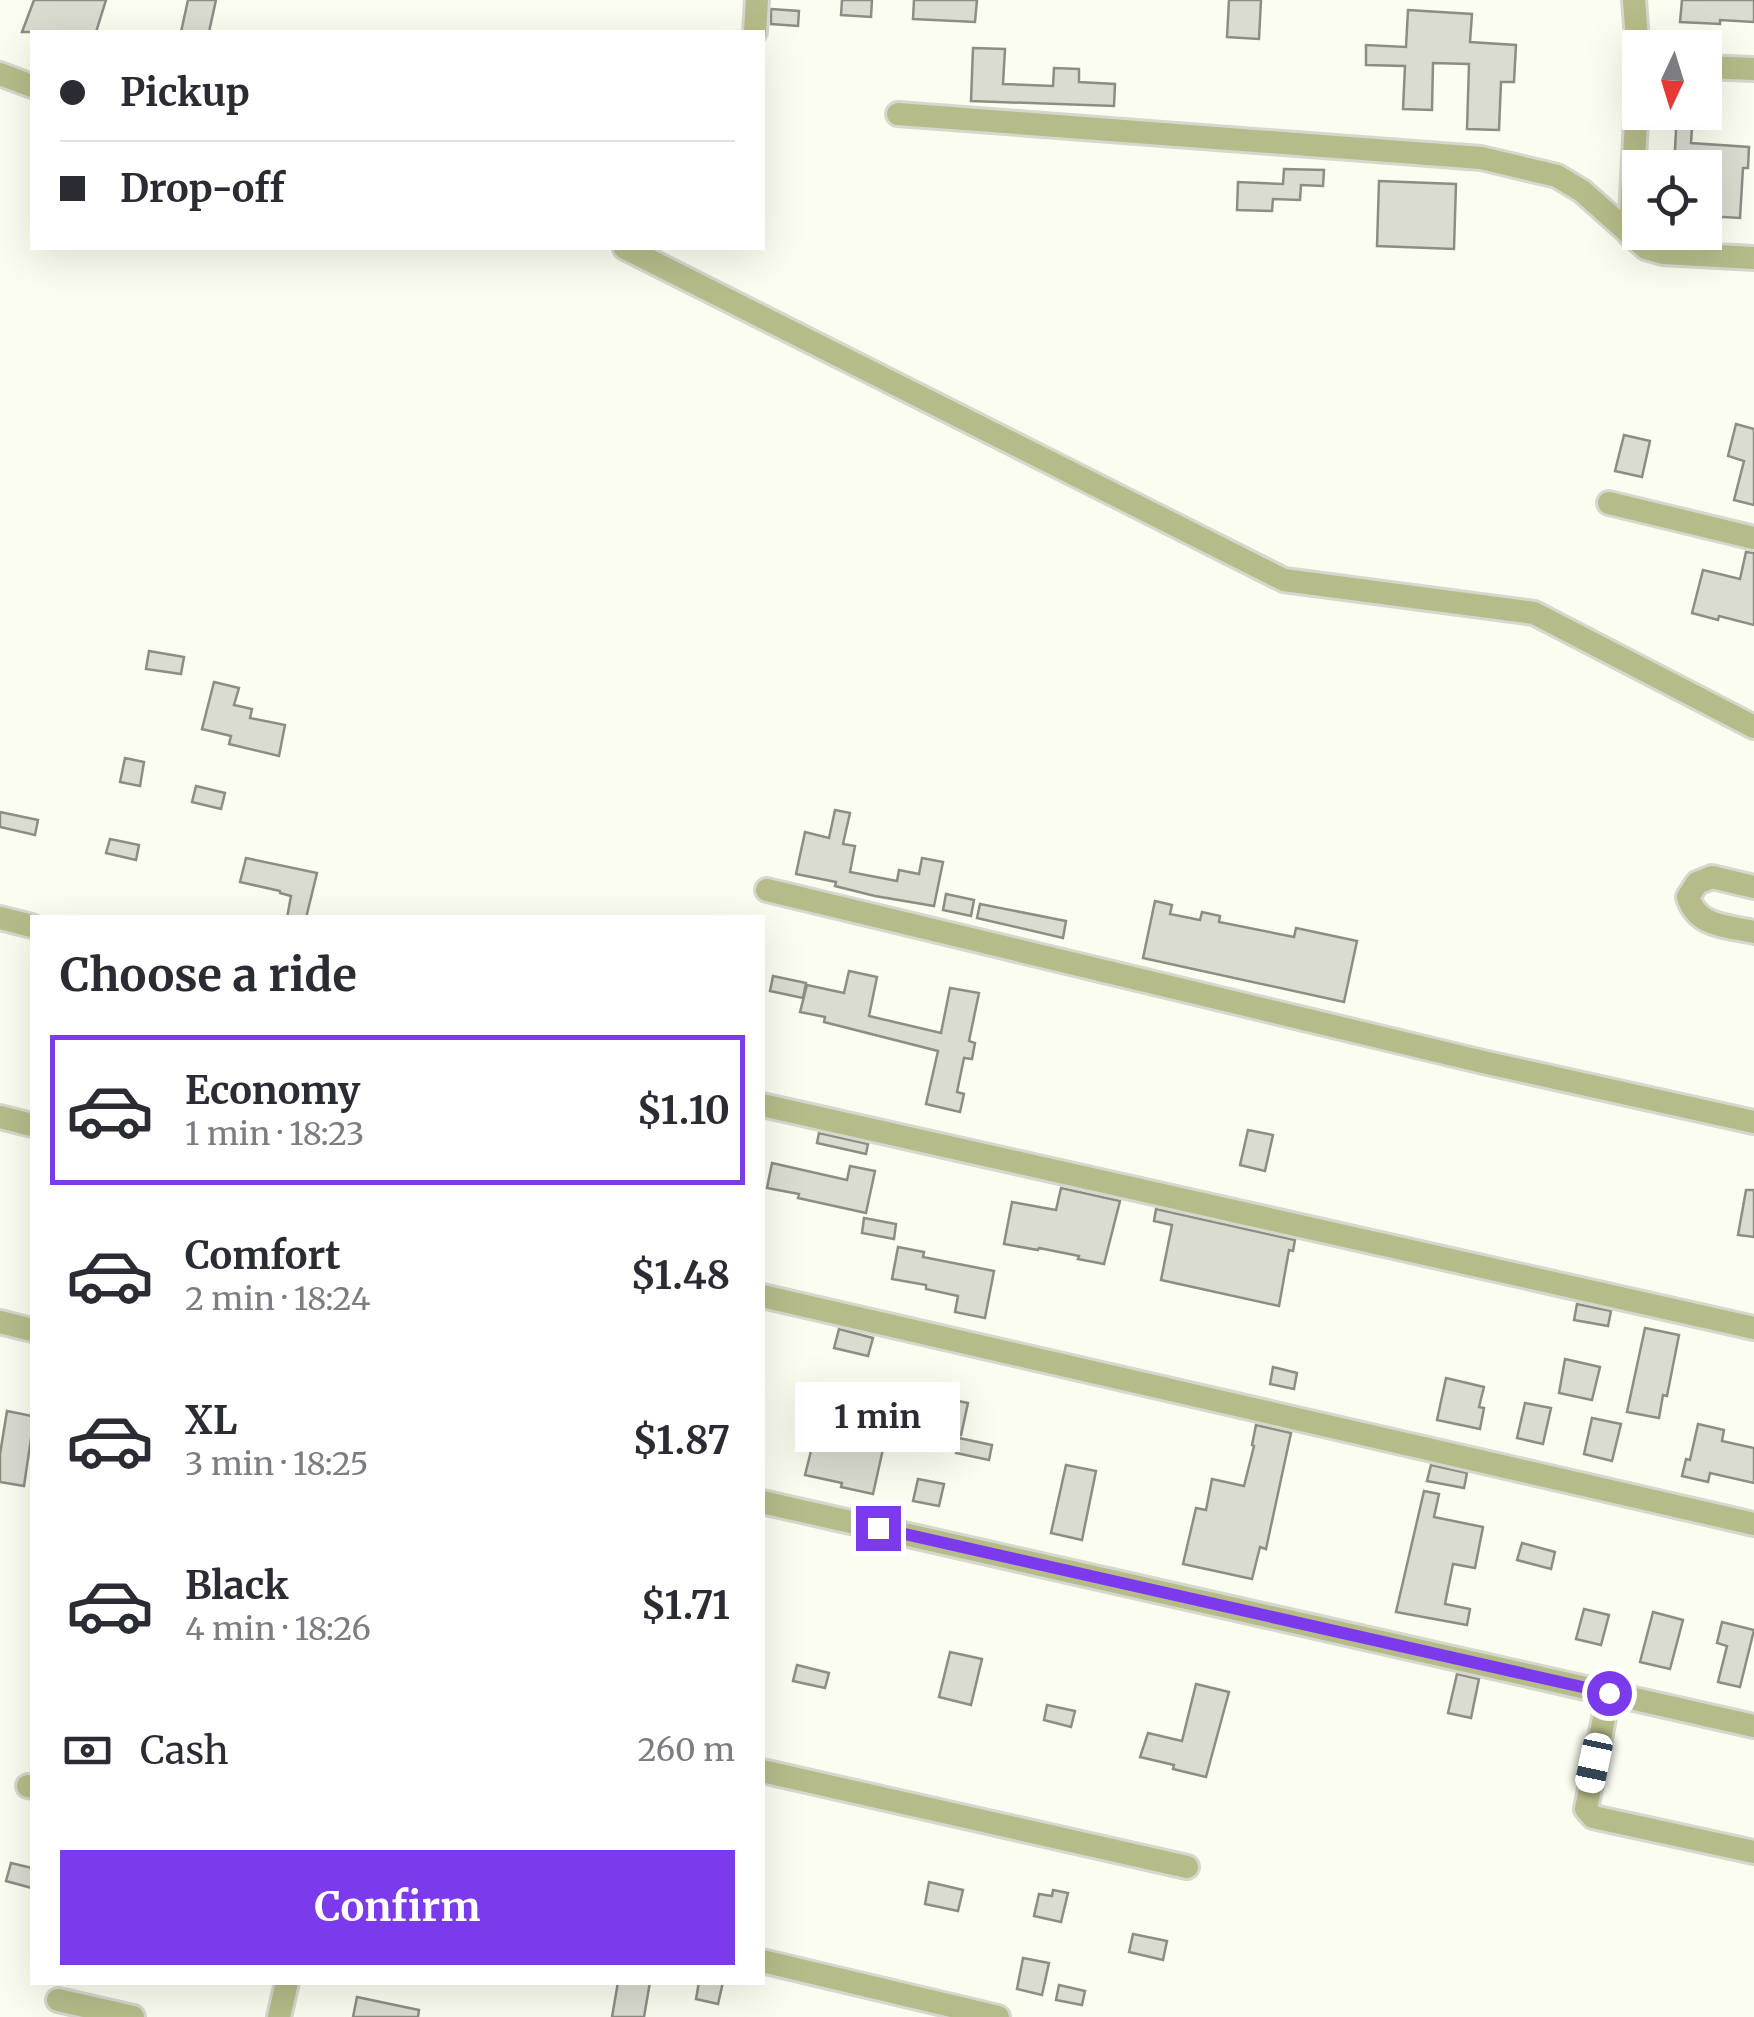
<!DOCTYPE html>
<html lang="en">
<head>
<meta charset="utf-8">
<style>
	:root { --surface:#fff; --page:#f2f2f3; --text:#2b2b33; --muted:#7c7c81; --line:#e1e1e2; --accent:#7c3aed }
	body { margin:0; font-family:Merriweather,serif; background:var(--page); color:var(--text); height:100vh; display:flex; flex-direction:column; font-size:38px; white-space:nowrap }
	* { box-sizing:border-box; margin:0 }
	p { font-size:32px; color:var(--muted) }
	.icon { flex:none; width:55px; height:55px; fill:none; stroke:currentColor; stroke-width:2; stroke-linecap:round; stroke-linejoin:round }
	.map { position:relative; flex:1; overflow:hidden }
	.panel { position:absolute; left:30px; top:915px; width:735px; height:1070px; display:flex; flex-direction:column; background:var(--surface); border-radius:0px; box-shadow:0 10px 40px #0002 }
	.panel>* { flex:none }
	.guide { position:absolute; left:30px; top:30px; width:735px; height:220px; border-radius:0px; box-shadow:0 10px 40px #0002; display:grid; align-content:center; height:220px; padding:0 30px; background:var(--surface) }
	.needle { width:65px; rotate:184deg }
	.controls { position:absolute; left:1622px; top:30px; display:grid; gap:20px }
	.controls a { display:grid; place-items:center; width:100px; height:100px; border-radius:0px; background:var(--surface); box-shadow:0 10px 40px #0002; font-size:50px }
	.end { position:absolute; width:45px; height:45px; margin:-22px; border:12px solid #7c3aed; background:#fff; box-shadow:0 0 0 5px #fff }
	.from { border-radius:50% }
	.bubble { position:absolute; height:70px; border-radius:0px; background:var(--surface); box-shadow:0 10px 40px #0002; font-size:32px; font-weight:700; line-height:70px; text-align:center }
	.car { position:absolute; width:30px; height:60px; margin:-30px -15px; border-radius:12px; box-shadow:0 0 8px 2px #0007; background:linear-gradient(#fff 24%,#345 0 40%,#fff 0 76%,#345 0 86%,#fff 0) }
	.guide b { display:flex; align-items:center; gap:35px; height:95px; font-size:38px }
	.guide b+b { border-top:2px solid var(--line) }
	.guide i { width:25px; height:25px; background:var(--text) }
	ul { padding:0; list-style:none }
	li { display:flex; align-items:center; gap:30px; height:150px; margin:0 20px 15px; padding:0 10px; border:5px solid transparent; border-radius:0px }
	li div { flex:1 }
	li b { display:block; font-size:38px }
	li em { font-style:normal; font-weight:700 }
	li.current { border-color:var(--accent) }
	li>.icon { width:90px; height:90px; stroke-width:1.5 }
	h2 { padding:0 30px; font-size:45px; line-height:120px }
	.pay { display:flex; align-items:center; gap:25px; height:110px; padding:0 30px; font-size:38px }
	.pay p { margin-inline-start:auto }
	.primary-button { display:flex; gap:20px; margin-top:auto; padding:20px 30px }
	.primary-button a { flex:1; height:115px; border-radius:0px; background:var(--accent); color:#fff; font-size:40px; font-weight:700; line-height:115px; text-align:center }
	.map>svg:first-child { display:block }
	.building { fill:#dadcd0; stroke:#8d8e83; stroke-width:2.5 }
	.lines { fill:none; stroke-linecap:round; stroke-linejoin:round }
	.street-casing { stroke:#d6d8cd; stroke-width:28 }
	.street { stroke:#b6bc89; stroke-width:22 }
	.route { stroke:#7c3aed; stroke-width:12 }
</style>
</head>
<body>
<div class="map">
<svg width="1754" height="2017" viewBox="0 0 1754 2017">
	<rect width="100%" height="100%" fill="#fbfdf1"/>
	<g class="building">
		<polygon points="34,0 106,0 96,32 22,32"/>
		<polygon points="188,0 216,0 209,32 181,32"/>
		<polygon points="842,0 872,0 871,17 841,15"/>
		<polygon points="914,0 977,0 975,22 913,19"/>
		<polygon points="1229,0 1261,0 1259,39 1227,37"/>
		<polygon points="1682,0 1754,0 1754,22 1720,20 1720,24 1680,22"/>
		<polygon points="771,9 799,11 798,26 771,24"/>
		<polygon points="1408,10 1472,14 1470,42 1516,45 1514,82 1501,82 1499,130 1467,129 1469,64 1433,63 1432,110 1403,109 1405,66 1366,65 1366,45 1406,47"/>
		<polygon points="973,48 1005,49 1003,84 1053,86 1054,68 1079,69 1079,82 1115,84 1114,106 971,101"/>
		<polygon points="1677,112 1693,112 1691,143 1749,147 1748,168 1743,168 1740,218 1705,216 1705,168 1674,168"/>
		<polygon points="1284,169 1324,170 1323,186 1301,185 1300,200 1273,199 1272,211 1237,210 1238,182 1283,184"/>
		<polygon points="1379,181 1456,184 1454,249 1377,246"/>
		<polygon points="1736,424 1754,429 1754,505 1734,500 1744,461 1728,456"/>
		<polygon points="1624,435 1650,441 1642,477 1615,471"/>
		<polygon points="1746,552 1754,553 1754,625 1719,616 1718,620 1692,613 1703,570 1740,579"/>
		<polygon points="149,651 184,657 181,674 146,669"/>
		<polygon points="214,682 239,688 234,705 252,709 250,718 285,725 279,756 229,744 231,736 202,729"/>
		<polygon points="125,758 144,762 140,786 120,782"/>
		<polygon points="196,786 225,793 221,809 192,802"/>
		<polygon points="835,810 850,813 843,844 855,846 850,872 897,881 899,870 919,874 922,858 943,862 934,906 875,896 835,886 836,882 796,874 805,832 829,838"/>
		<polygon points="0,812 38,820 35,835 0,827"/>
		<polygon points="110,839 139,845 136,860 106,853"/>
		<polygon points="246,858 317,873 306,918 287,918 291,896 280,893 280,891 240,882"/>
		<polygon points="946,894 974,900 971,916 943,910"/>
		<polygon points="1155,901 1172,905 1170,914 1200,920 1202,912 1220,916 1219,922 1294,937 1296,928 1357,941 1344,1002 1143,958"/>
		<polygon points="980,904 1066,921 1063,938 977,918"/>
		<polygon points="849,971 877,977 869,1016 941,1033 950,988 979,993 969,1041 975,1043 972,1059 964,1058 957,1092 964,1094 960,1112 926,1104 938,1051 824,1022 825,1017 800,1012 807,985 844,993"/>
		<polygon points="773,976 806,983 803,998 770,991"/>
		<polygon points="1248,1130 1273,1135 1265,1171 1240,1165"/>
		<polygon points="819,1133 868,1144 866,1154 817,1143"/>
		<polygon points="772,1163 847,1180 850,1166 875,1171 866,1213 798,1198 799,1194 767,1188"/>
		<polygon points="1061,1188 1120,1201 1104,1264 1078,1259 1079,1256 1039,1248 1038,1250 1004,1244 1012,1202 1056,1210"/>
		<polygon points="1746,1190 1754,1190 1754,1237 1738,1235"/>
		<polygon points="1156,1209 1295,1240 1293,1251 1289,1250 1279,1306 1161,1280 1172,1225 1154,1221"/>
		<polygon points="864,1218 896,1224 894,1239 862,1233"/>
		<polygon points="898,1247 924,1252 923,1257 994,1271 985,1318 955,1312 958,1296 926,1289 926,1285 892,1279"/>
		<polygon points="1577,1304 1611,1311 1608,1326 1574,1320"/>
		<polygon points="1645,1328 1679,1335 1667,1396 1663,1395 1659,1418 1627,1412"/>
		<polygon points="839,1329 873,1338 868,1356 834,1348"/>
		<polygon points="1565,1359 1600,1367 1592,1400 1559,1393"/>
		<polygon points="1273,1367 1297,1373 1294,1389 1270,1384"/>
		<polygon points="1446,1378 1484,1387 1479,1407 1484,1408 1480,1429 1437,1420"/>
		<polygon points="939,1397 968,1403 961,1435 932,1429"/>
		<polygon points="1525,1403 1551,1408 1543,1444 1517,1438"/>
		<polygon points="822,1407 852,1414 846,1442 883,1449 873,1494 841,1487 842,1483 805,1475"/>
		<polygon points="7,1411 32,1416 32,1432 24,1486 0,1482 0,1454"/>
		<polygon points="1592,1418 1621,1424 1612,1461 1584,1454"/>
		<polygon points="1698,1424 1724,1430 1722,1441 1754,1448 1754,1483 1710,1473 1708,1482 1682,1476 1686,1459 1690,1460"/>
		<polygon points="1256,1425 1291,1433 1266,1549 1260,1547 1252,1579 1183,1564 1196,1508 1206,1510 1212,1479 1244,1486 1254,1446 1252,1445"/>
		<polygon points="959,1438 992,1445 989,1460 956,1453"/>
		<polygon points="1066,1465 1096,1471 1082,1540 1051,1533"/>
		<polygon points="1431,1465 1467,1473 1464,1488 1427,1481"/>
		<polygon points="918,1479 944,1484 939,1506 913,1501"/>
		<polygon points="1424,1491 1439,1494 1434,1517 1483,1527 1475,1568 1453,1564 1445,1604 1470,1609 1467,1625 1396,1612"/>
		<polygon points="1522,1543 1555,1552 1551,1569 1517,1560"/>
		<polygon points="1584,1609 1609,1615 1601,1645 1576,1639"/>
		<polygon points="1653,1612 1683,1620 1670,1669 1640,1662"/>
		<polygon points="1722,1622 1754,1630 1740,1687 1718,1682 1727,1646 1717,1643"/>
		<polygon points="950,1652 982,1659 971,1705 939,1697"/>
		<polygon points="797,1665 829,1673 825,1688 793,1681"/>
		<polygon points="1457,1674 1479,1679 1471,1718 1448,1713"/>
		<polygon points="1196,1684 1229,1692 1206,1777 1173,1769 1174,1765 1140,1757 1148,1733 1182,1741"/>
		<polygon points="1047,1705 1075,1711 1071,1727 1044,1720"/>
		<polygon points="11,1863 32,1868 32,1888 6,1881"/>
		<polygon points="929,1882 963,1890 958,1911 925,1904"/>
		<polygon points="1053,1890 1068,1893 1061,1922 1034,1916 1039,1894 1052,1896"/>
		<polygon points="1133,1934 1167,1941 1163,1960 1129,1952"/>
		<polygon points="1023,1958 1049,1963 1042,1995 1017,1989"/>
		<polygon points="618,1982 650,1982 644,2017 612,2017"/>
		<polygon points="699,1982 723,1982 718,2004 696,1999"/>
		<polygon points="1059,1985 1085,1991 1082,2005 1056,2000"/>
		<polygon points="357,1997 419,2010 418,2017 353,2017"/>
	</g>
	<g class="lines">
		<defs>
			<g id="street">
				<polyline points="755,32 757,0"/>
				<polyline points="1705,67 1754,69"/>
				<polyline points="0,74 32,86"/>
				<polyline points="898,114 1481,158 1557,176 1582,191 1646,248 1663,253 1754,258"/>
				<polyline points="1630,235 1639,64 1634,0"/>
				<polyline points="625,248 1284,580 1534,613 1754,727"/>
				<polyline points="1609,503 1754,538"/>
				<path d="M1754,887L1712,877L1697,883L1688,897C1697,927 1727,926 1754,932"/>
				<polyline points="767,890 1483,1062 1754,1122"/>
				<polyline points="0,918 32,926"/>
				<polyline points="762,1105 1754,1328"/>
				<polyline points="0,1117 32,1125"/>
				<polyline points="762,1296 1754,1524"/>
				<polyline points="0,1322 32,1330"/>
				<polyline points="762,1502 1754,1726"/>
				<polyline points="1609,1693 1586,1809 1593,1817 1754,1852"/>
				<polyline points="762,1771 1187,1867"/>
				<polyline points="28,1786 32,1787"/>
				<polyline points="762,1961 998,2017"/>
				<polyline points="58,2000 133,2017"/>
				<polyline points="279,2017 287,1982"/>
			</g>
		</defs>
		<use href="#street" class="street-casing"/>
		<use href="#street" class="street"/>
	</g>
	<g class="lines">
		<polyline class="route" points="878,1528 1609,1693"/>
	</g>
</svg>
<div class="controls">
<a><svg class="needle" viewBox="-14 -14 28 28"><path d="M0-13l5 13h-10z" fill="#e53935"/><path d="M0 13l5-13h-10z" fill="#7c7c81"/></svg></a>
<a><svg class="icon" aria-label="locate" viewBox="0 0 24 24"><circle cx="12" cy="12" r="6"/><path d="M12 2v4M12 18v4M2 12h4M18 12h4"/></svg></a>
</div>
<i class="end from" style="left:1609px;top:1693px"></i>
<i class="end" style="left:878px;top:1528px"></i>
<div class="bubble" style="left:795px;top:1382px;width:165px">1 min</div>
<i class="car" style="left:1594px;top:1763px;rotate:192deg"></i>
<div class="guide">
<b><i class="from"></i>Pickup</b>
<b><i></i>Drop-off</b>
</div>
<section class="panel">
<h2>Choose a ride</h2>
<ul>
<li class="current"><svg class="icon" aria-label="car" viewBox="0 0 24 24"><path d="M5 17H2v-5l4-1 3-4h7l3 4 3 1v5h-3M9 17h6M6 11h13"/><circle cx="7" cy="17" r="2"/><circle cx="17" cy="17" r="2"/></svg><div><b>Economy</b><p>1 min · 18:23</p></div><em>$1.10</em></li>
<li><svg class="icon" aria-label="car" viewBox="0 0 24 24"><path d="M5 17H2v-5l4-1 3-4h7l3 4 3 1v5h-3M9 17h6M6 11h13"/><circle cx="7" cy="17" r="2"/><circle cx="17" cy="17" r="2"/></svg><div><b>Comfort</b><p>2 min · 18:24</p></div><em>$1.48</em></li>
<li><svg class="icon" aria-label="car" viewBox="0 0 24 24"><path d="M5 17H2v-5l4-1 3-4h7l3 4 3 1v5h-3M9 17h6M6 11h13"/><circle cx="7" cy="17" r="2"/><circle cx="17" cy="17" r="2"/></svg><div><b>XL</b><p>3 min · 18:25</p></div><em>$1.87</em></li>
<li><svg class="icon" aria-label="car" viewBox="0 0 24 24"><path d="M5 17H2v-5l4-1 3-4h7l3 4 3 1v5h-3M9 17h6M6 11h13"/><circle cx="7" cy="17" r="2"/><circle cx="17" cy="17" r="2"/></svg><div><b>Black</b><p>4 min · 18:26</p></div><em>$1.71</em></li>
</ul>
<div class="pay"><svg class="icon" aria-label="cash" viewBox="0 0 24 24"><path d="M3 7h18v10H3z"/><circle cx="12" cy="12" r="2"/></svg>Cash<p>260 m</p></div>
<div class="primary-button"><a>Confirm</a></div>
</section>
</div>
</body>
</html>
